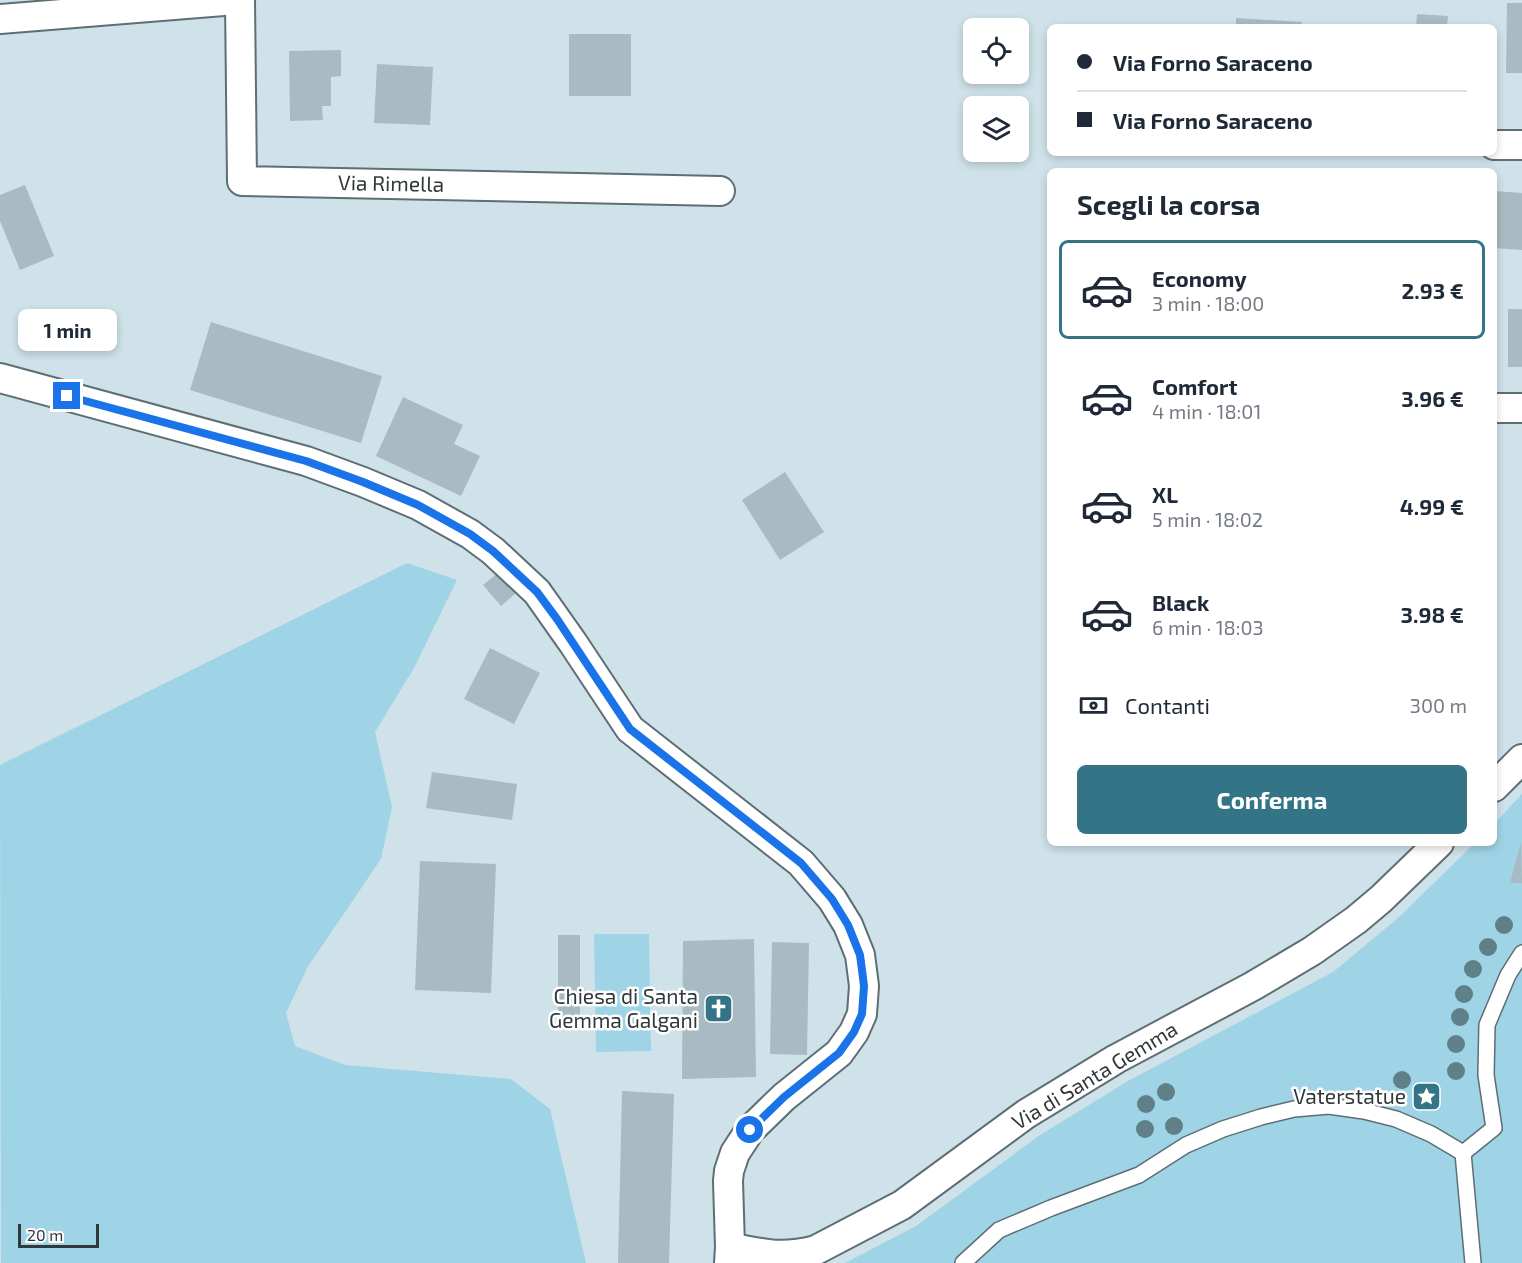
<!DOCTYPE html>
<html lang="it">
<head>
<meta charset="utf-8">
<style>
	:root { --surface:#fff; --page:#f2f2f3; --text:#1f2937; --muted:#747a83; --line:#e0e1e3; --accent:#337487 }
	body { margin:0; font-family:"Exo 2",sans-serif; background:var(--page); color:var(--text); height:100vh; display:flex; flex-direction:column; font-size:22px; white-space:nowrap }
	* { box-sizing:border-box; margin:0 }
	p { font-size:20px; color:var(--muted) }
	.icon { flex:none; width:33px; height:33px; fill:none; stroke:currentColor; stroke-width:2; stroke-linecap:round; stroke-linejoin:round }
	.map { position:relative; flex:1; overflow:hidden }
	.side { position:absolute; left:1047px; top:168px; width:450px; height:678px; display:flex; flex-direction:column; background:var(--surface); border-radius:9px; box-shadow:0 3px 9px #0003 }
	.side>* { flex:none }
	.hud { position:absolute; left:1047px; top:24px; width:450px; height:132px; border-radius:9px; box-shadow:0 3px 9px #0003; display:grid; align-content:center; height:132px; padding:0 30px; background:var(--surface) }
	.buttons { position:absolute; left:963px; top:18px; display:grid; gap:12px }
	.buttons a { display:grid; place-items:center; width:66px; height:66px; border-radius:9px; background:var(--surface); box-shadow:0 3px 9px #0003; font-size:30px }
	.scale { position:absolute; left:18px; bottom:15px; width:81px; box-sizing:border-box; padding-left:6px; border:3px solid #30383a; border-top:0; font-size:16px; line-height:21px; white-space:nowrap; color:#30383a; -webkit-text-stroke:4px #fff; paint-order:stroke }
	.end { position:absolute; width:27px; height:27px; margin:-14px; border:8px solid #1a73e8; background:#fff; box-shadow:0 0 0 3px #fff }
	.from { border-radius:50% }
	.bubble { position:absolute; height:42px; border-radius:9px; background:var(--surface); box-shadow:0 3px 9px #0003; font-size:20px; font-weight:700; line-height:42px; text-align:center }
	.hud b { display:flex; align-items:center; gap:21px; height:57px; font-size:22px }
	.hud b+b { border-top:2px solid var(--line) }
	.hud i { width:15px; height:15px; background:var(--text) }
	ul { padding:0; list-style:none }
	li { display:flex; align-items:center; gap:18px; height:99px; margin:0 12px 9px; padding:0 18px; border:3px solid transparent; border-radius:9px }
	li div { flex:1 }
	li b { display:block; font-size:22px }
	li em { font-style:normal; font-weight:700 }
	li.active { border-color:var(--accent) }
	li>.icon { width:54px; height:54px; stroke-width:1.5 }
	h2 { padding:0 30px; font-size:27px; line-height:72px }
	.pay { display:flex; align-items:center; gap:15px; height:66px; padding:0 30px; font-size:22px }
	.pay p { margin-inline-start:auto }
	.primary-button { display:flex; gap:12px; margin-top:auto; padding:12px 30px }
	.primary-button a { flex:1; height:69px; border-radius:9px; background:var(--accent); color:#fff; font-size:24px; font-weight:700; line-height:69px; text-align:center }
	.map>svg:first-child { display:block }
	.green { fill:#9fd4e6 }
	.building { fill:#a9bbc2 }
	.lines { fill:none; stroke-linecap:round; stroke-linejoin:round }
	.lane-casing { stroke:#5d6e74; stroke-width:18 }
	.street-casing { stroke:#5d6e74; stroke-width:32 }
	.lane { stroke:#fff; stroke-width:15 }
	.street { stroke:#fff; stroke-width:28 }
	.tree { fill:#5f8089 }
	.route { stroke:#1a73e8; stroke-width:8 }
	.labels { text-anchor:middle; stroke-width:5; stroke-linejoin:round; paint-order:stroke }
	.street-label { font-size:21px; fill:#30383a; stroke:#fff }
	.poi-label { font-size:21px; fill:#30383a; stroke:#fff; text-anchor:end }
</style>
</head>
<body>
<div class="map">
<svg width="1522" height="1263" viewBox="0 0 1522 1263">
	<rect width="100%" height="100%" fill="#cfe2e9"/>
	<g class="green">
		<polygon points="407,563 457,580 414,668 375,732 392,807 381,859 307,968 286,1013 295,1046 345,1065 511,1079 550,1109 586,1263 1,1263 0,765"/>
		<polygon points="1522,794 1522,1263 845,1263 916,1226 1040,1135 1128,1081 1333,972 1398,918 1475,843 1494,843 1494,824"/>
		<polygon points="594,934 649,934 651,1051 596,1052"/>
	</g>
	<g class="building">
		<polygon points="1507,3 1522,3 1522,73 1506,73"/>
		<polygon points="1417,14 1448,16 1447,27 1416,27"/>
		<polygon points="1236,18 1302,22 1301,27 1236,27"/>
		<rect x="569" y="34" width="62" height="62"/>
		<polygon points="341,50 341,76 331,77 331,106 322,106 323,120 290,121 289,51"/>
		<polygon points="377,64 433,67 430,125 374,123"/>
		<polygon points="25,185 54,256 20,270 0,221 0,195"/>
		<polygon points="1494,191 1522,193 1522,250 1494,248"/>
		<rect x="1508" y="309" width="14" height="58"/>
		<polygon points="211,322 382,376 361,443 190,390"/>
		<polygon points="403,397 463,425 454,444 480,456 461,496 376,456"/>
		<polygon points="785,472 824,532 780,560 742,500"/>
		<polygon points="498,573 516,593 501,606 483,585"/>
		<polygon points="490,648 540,673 514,724 464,699"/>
		<polygon points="432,772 517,784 512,820 426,808"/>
		<polygon points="1521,842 1522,883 1510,883"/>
		<polygon points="420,861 496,864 491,993 415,990"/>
		<rect x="558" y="935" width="22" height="85"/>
		<polygon points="754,939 756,1077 682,1079 683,941"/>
		<polygon points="772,942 809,943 807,1055 770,1054"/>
		<polygon points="622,1091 674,1094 669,1263 618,1263"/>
	</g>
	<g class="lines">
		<defs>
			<g id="lane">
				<polyline points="1463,1153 1494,1128 1486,1075 1487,1025 1508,975 1522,953"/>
				<polyline points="963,1263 999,1230 1051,1208 1139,1175 1186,1145 1223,1129 1261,1117 1294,1109 1329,1106 1364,1111 1396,1119 1431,1134 1463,1153 1473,1263"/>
			</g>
			<g id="street">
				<polyline points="240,0 242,181 720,191"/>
				<polyline points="0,19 236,0"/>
				<polyline points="1494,145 1522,145"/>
				<polyline points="0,378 306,461 363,482 418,505 470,534 493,551 537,592 573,643 630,729 801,863 832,899 848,925 860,955 864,986 862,1014 854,1032 839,1053 784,1097 750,1130 735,1153 729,1171 728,1181 730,1247 729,1263"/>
				<polyline points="1494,408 1522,408"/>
				<polyline points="1494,787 1522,759"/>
				<path d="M730,1247C763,1254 781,1259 816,1250L902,1205L1026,1114L1116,1059L1253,986L1312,951L1356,920L1381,899L1439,843"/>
			</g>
		</defs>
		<use href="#lane" class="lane-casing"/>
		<use href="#street" class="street-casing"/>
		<use href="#lane" class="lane"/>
		<use href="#street" class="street"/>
	</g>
	<g class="tree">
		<circle cx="1504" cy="925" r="9"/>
		<circle cx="1488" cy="947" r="9"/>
		<circle cx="1473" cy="969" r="9"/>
		<circle cx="1464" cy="994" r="9"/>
		<circle cx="1460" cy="1017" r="9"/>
		<circle cx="1456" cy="1044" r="9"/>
		<circle cx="1456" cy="1071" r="9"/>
		<circle cx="1402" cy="1080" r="9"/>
		<circle cx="1166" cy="1092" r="9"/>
		<circle cx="1146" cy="1104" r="9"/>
		<circle cx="1174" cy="1126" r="9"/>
		<circle cx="1145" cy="1129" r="9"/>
	</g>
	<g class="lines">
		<polyline class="route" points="67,396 306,461 363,482 418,505 470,534 493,551 537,592 557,619 630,729 801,863 832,899 848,925 860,955 862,970 864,986 862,1014 854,1032 839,1053 784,1097 750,1130"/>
	</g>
	<defs>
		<symbol id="church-square" viewBox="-11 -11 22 22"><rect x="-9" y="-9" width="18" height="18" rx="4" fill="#337487" stroke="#fff"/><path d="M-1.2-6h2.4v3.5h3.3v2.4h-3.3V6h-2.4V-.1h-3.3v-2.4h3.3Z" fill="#fff"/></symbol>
		<symbol id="sight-square" viewBox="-11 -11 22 22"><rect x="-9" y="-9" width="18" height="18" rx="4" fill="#337487" stroke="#fff"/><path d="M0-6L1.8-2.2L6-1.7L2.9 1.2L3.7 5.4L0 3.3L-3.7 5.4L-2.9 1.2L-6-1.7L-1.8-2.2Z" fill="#fff"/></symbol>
	</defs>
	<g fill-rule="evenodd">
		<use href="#church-square" x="702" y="992" width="33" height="33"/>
		<use href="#sight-square" x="1410" y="1080" width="33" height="33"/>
	</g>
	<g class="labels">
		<g class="street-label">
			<text transform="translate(391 184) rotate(1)" y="7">Via Rimella</text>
			<text transform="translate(1095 1076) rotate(-31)" y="7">Via di Santa Gemma</text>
		</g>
		<g class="poi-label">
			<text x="698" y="1004">Chiesa di Santa<tspan x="698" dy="24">Gemma Galgani</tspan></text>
			<text x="1406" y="1104">Vaterstatue</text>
		</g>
	</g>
</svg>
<div class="buttons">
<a><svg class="icon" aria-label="locate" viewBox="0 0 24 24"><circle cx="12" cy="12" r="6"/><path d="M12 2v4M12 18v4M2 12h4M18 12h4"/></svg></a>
<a><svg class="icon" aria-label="layers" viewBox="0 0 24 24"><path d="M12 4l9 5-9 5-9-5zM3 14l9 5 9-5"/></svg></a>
</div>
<div class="scale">20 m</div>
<i class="end from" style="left:750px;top:1130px"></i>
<i class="end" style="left:67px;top:396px"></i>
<div class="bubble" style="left:18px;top:309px;width:99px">1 min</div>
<div class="hud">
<b><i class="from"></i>Via Forno Saraceno</b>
<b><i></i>Via Forno Saraceno</b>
</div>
<section class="side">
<h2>Scegli la corsa</h2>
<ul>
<li class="active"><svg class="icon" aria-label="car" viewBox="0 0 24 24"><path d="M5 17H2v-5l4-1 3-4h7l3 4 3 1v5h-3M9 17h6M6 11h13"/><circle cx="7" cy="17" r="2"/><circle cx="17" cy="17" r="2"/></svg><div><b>Economy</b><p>3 min · 18:00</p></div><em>2.93 €</em></li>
<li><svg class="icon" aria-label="car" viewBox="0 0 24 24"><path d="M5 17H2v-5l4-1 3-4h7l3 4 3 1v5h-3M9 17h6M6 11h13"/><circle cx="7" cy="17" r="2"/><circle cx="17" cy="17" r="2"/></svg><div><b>Comfort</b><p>4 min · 18:01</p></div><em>3.96 €</em></li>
<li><svg class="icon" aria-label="car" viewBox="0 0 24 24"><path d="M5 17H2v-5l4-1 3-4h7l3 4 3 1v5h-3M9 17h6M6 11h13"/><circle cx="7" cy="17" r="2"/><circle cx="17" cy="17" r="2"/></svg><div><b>XL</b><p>5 min · 18:02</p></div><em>4.99 €</em></li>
<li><svg class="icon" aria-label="car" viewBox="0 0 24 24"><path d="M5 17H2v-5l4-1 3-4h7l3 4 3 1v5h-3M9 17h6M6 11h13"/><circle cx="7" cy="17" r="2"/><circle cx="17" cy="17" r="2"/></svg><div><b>Black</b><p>6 min · 18:03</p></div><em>3.98 €</em></li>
</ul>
<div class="pay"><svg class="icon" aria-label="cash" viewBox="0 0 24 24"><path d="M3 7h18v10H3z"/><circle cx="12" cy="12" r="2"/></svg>Contanti<p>300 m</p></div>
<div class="primary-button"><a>Conferma</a></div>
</section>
</div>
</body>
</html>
